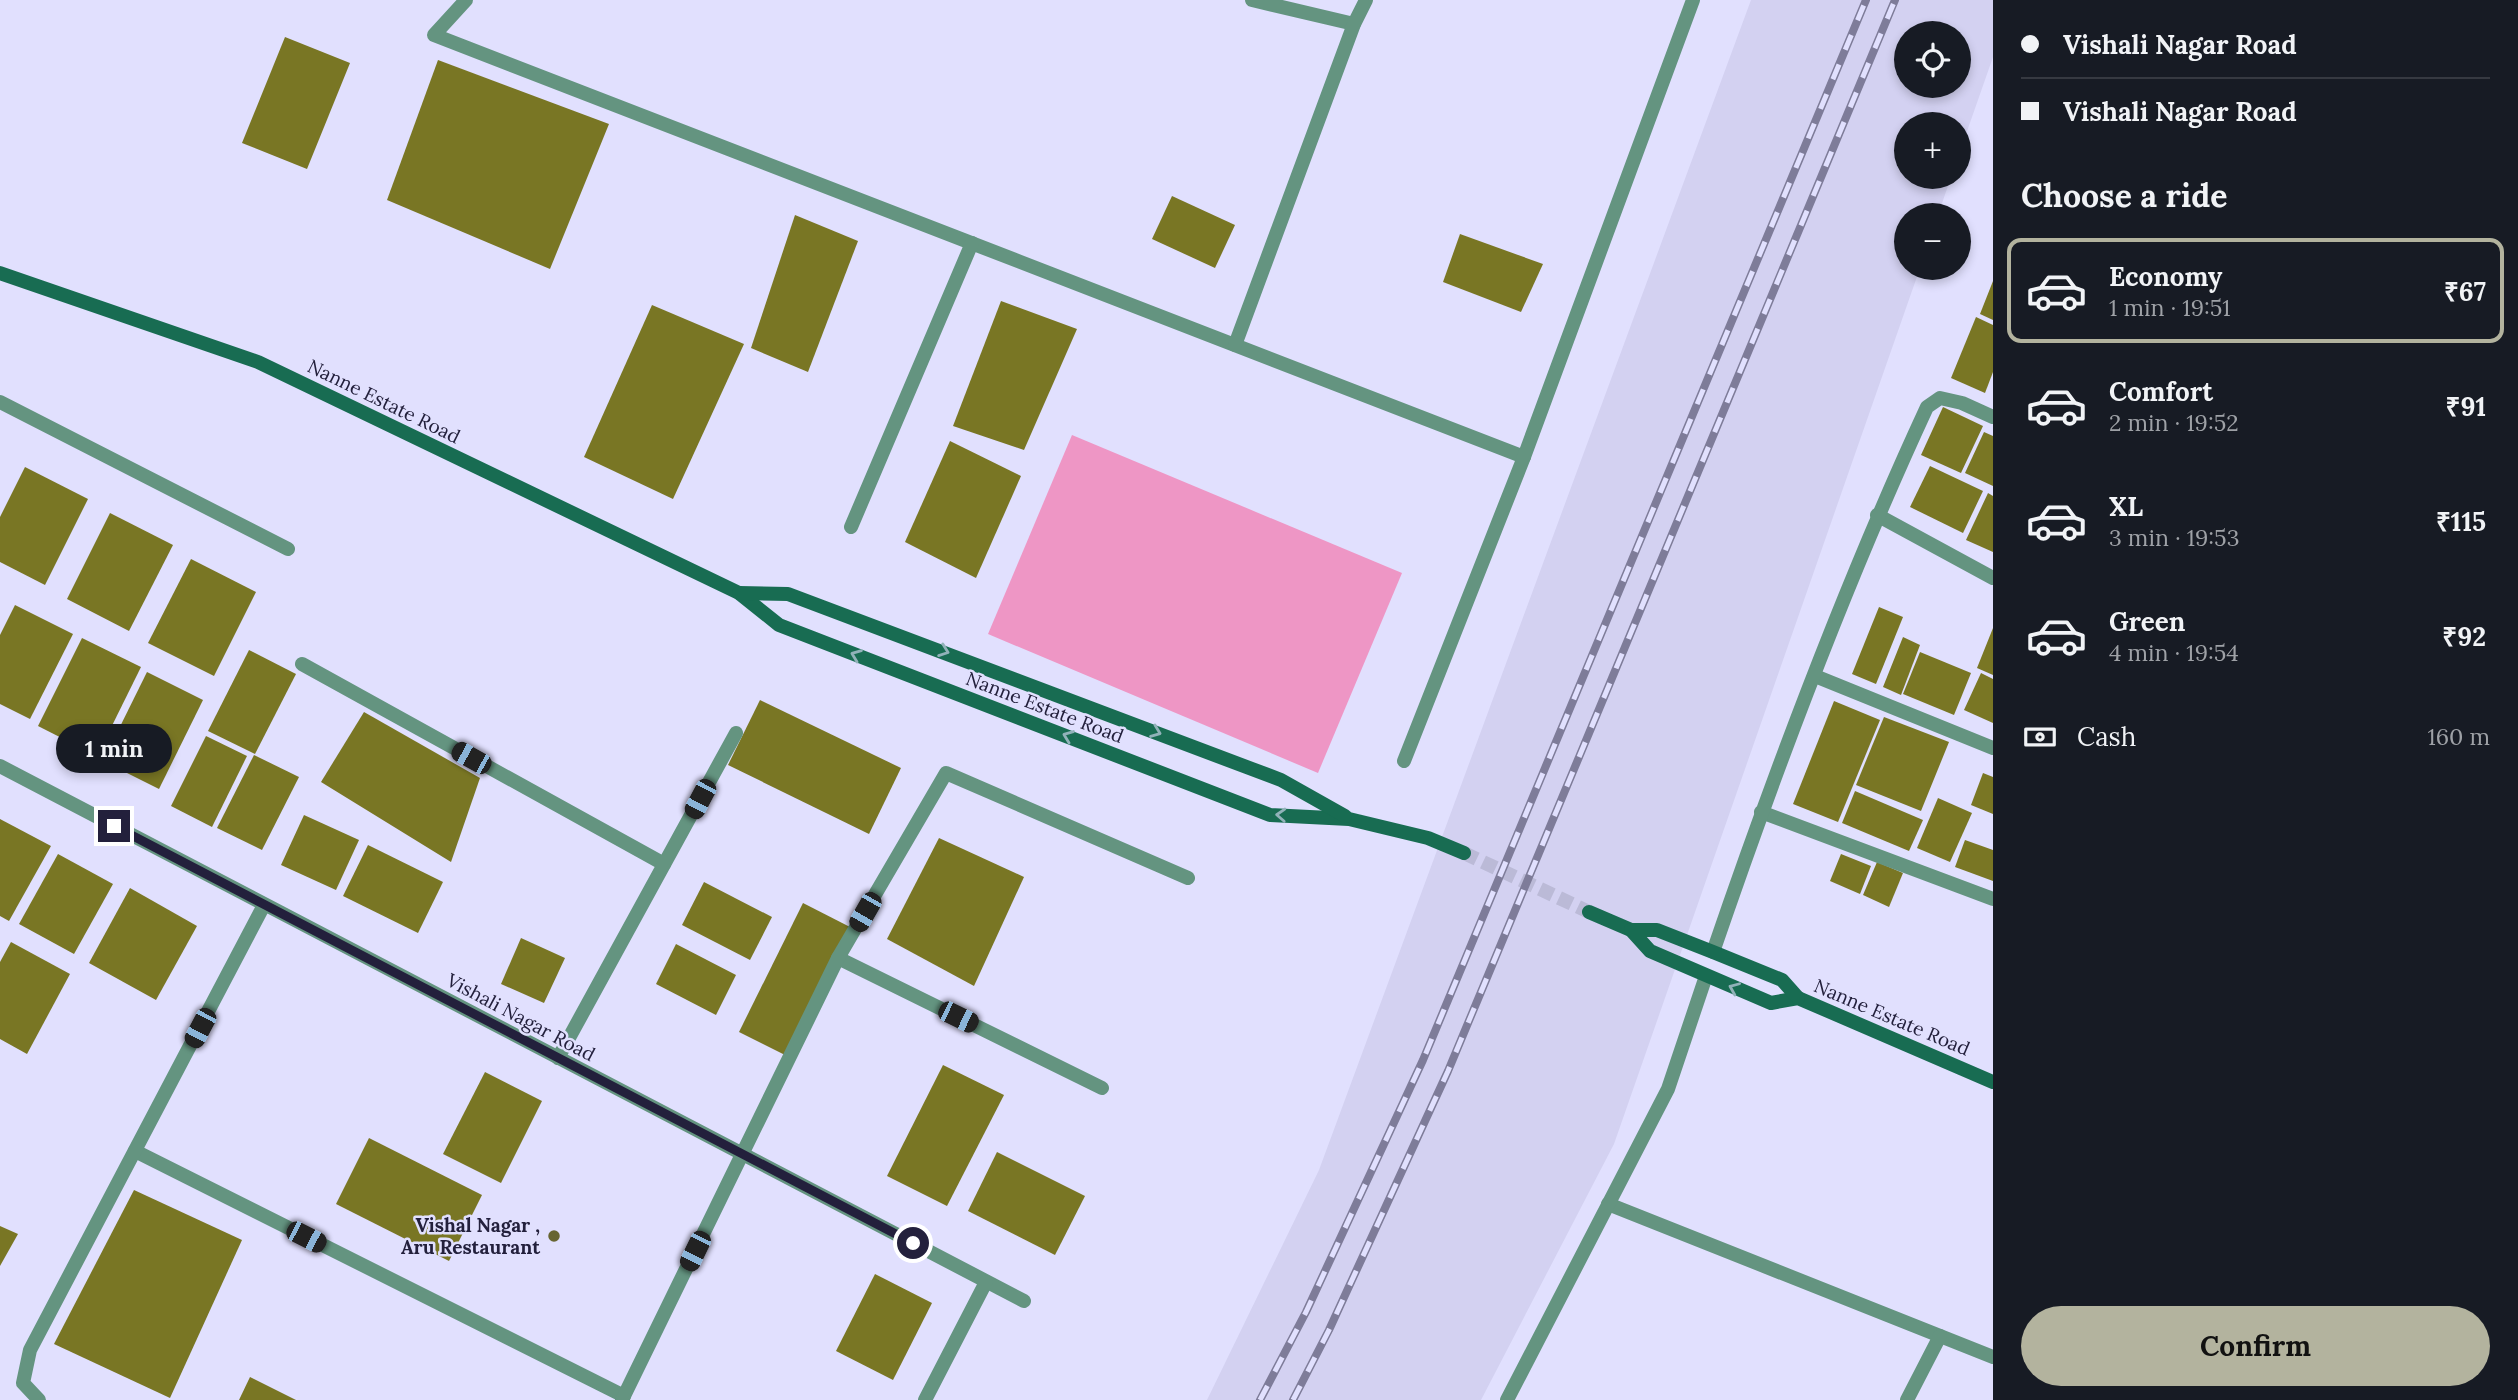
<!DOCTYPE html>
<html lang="en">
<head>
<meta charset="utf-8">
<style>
	:root { --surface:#171b24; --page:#242831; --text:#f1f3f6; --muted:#9ea1a6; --line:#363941; --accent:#b3b39e }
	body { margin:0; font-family:Lora,serif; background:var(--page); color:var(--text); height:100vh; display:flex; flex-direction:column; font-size:26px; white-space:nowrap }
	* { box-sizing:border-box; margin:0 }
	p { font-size:23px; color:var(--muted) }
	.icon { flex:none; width:38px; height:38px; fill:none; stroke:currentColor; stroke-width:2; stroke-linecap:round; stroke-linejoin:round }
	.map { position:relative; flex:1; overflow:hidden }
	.details { display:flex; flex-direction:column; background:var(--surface); width:525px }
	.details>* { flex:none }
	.top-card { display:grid; align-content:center; height:154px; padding:0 28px; background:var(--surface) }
	.buttons { position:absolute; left:1894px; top:21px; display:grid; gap:14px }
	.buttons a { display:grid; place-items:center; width:77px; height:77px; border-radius:50%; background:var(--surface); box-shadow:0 4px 10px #0003; font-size:35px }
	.end { position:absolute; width:32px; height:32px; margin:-16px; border:9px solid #23203c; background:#fff; box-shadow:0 0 0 4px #fff }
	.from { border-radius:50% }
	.bubble { position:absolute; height:49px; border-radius:24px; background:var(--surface); box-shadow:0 4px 10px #0003; font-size:23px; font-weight:800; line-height:49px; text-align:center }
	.car { position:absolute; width:21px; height:42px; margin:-21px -10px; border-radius:9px; box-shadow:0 0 5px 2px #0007; background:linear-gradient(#222 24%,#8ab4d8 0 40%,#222 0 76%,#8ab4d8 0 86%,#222 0) }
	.top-card b { display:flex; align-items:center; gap:24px; height:66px; font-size:26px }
	.top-card b+b { border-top:2px solid var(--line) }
	.top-card i { width:18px; height:18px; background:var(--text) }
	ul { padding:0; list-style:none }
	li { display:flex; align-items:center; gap:21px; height:105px; margin:0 14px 10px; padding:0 14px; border:4px solid transparent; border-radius:14px }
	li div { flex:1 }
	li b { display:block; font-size:26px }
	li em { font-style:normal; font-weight:800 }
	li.current { border-color:var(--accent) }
	li>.icon { width:63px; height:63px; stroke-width:1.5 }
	h2 { padding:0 28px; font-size:32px; line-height:84px }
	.pay { display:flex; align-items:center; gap:18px; height:77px; padding:0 28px; font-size:26px }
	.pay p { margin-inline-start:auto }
	.action { display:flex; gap:14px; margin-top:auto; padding:14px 28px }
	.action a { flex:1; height:80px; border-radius:42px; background:var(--accent); color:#111; font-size:28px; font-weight:800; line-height:80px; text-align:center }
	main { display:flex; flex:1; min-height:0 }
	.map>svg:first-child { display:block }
	.built { fill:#d3d1f1; fill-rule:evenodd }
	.green { fill:#ee96c5 }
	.building { fill:#797624 }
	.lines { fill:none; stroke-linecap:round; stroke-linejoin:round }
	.secondary-tunnel { stroke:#bbbad7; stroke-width:14; stroke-dasharray:14 7; stroke-linecap:butt }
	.street { stroke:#649480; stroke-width:14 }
	.secondary { stroke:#186c52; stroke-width:14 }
	.rail-casing { stroke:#7e7c99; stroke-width:8 }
	.rail { stroke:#e1e0fe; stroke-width:5; stroke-dasharray:16; stroke-linecap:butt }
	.oneway { stroke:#91b2b9 }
	.route { stroke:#23203c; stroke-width:9 }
	.poi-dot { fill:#676532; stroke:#e1e0fe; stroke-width:2.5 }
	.labels { text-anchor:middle; stroke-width:5; stroke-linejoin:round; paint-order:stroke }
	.street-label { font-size:19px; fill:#23203c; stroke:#e1e0fe }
	.poi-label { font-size:19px; font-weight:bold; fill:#23203c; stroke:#e1e0fe; text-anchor:end }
</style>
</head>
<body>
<main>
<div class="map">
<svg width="1993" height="1400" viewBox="0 0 1993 1400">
	<rect width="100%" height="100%" fill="#e1e0fe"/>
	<path class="built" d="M1751,0H1993V57L1958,157V124H1906V177H1951L1938,215H1906V268H1920L1614,1144L1481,1400H1207L1319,1170ZM1906,33H1958V86H1906Z"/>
	<polygon class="green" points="1072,435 1402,573 1318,773 988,634"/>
	<g class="building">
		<polygon points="285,37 350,63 307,169 242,143"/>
		<polygon points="438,60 609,124 550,269 387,200"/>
		<polygon points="1172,196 1235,225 1215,268 1152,239"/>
		<polygon points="795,215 858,241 808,372 751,348"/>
		<polygon points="1460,234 1543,264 1521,312 1443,282"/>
		<polygon points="1993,281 1993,320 1980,314"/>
		<polygon points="1001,301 1077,329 1024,450 953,426"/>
		<polygon points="652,305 744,344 673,499 584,457"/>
		<polygon points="1976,317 1993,325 1993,372 1985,393 1951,378"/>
		<polygon points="1943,407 1983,426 1961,473 1921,455"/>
		<polygon points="1984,432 1993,436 1993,486 1965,473"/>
		<polygon points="950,441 1021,476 976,578 905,542"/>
		<polygon points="1930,466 1983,491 1963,533 1910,507"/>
		<polygon points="25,467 88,499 45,585 0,562 0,517"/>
		<polygon points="1988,493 1993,496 1993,552 1966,540"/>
		<polygon points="110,513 173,545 129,631 67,599"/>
		<polygon points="191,559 256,592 214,676 148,643"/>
		<polygon points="15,605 73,634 30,719 0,704 0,635"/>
		<polygon points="1879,607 1903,617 1876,684 1852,674"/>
		<polygon points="1993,628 1993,675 1977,668"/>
		<polygon points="1903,637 1920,645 1901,695 1883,687"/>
		<polygon points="82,638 141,667 97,756 38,726"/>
		<polygon points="249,650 296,674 255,754 208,731"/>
		<polygon points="1920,652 1971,673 1954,715 1903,694"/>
		<polygon points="147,672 203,700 159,789 103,761"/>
		<polygon points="1981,673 1993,679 1993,723 1964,710"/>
		<polygon points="760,700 901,768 869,834 728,765"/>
		<polygon points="1834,701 1880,720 1838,822 1793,804"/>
		<polygon points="364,712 480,778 451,862 321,782"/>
		<polygon points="1884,717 1949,742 1921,811 1856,785"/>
		<polygon points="206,736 247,756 212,827 171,806"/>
		<polygon points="254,755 299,777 262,850 217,828"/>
		<polygon points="1983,773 1993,777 1993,814 1971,805"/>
		<polygon points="1855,791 1923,820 1909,851 1842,823"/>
		<polygon points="1938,798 1972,813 1950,862 1917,848"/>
		<polygon points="304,815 359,840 336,890 281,865"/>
		<polygon points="0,819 51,846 9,921 0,916"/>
		<polygon points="939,838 1024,877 974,986 887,939"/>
		<polygon points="1965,840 1993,850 1993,881 1955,867"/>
		<polygon points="368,845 443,882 418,933 343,896"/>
		<polygon points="58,854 113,884 74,954 19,924"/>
		<polygon points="1841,854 1871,866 1860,894 1830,881"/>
		<polygon points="1877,862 1903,873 1889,907 1863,895"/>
		<polygon points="704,882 772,917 750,960 682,925"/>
		<polygon points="130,888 197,926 156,1000 89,963"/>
		<polygon points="803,903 850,927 785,1055 739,1032"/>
		<polygon points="521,938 565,958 544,1003 501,984"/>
		<polygon points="11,942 70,974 27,1054 0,1039 0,962"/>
		<polygon points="676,944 736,975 716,1015 656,984"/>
		<polygon points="943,1065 1004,1095 947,1206 887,1176"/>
		<polygon points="485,1072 542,1101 501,1183 443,1154"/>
		<polygon points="369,1138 482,1195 449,1261 336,1204"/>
		<polygon points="997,1152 1085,1196 1055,1255 968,1211"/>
		<polygon points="134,1190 242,1240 170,1398 54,1344"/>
		<polygon points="0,1226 18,1234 0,1266"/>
		<polygon points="875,1274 932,1303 893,1380 836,1351"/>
		<polygon points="250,1377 296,1400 239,1400"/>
	</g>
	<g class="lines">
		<polyline class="secondary-tunnel" points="1464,853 1589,912"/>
		<g class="street">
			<polyline points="466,0 434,35 1524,457"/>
			<polyline points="1252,0 1354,24"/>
			<polyline points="1235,345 1354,24 1366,0"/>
			<polyline points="0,402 288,549"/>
			<polyline points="1877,515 1993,578"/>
			<polyline points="851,527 972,243"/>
			<polyline points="302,664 664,864"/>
			<polyline points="1815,676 1993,748"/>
			<polyline points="1404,761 1524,457 1693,0"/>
			<polyline points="0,766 1024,1301"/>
			<polyline points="1761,812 1993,899"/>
			<path d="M1713,952C1776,768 1845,584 1927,407L1940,398L1962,403L1993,417"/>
			<polyline points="838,958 1102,1088"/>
			<polyline points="558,1058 736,733"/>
			<polyline points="135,1151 624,1396"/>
			<polyline points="1608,1204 1993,1357"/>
			<polyline points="39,1400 23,1383 30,1350 264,905"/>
			<polyline points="622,1400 838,958 946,773 1188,878"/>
			<polyline points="925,1400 986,1282"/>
			<polyline points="1507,1400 1668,1089 1706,976"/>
			<polyline points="1907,1400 1940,1336"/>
		</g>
		<g class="secondary">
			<polyline points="0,273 258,362 739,593 779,625 1270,815 1349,819 1428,838 1464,853"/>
			<polyline points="739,593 788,594 1281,780 1345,816"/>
			<polyline points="1589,912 1631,930 1650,951 1771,1003 1798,998 1993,1082"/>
			<polyline points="1631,930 1657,930 1713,952 1782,980 1798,998"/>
		</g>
		<defs>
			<g id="rail">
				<polyline points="1260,1400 1306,1312 1423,1060 1866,0"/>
				<polyline points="1293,1400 1329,1330 1448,1071 1895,0"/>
			</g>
		</defs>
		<use href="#rail" class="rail-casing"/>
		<use href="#rail" class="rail"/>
	</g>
	<defs><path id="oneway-chevron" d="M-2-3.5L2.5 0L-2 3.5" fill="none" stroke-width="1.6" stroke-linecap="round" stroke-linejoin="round" transform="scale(1.75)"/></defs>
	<g class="oneway">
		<use href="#oneway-chevron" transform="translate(944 651) rotate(20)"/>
		<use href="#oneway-chevron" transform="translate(856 655) rotate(-159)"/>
		<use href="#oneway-chevron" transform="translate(1156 732) rotate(21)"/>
		<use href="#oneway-chevron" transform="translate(1068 736) rotate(-159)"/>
		<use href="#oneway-chevron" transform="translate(1281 815) rotate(-177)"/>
		<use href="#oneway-chevron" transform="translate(1734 988) rotate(-157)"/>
	</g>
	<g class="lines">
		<polyline class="route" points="114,826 913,1243"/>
	</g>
	<circle class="poi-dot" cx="554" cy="1236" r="7"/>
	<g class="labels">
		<g class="street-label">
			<text transform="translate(384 401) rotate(26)" y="7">Nanne Estate Road</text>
			<text transform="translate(1045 707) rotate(21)" y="7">Nanne Estate Road</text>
			<text transform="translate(521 1017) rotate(28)" y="7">Vishali Nagar Road</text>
			<text transform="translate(1892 1017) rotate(23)" y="7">Nanne Estate Road</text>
		</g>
		<g class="poi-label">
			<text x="540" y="1232">Vishal Nagar ,<tspan x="540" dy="22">Aru Restaurant</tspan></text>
		</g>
	</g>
</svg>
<div class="buttons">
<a><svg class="icon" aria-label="locate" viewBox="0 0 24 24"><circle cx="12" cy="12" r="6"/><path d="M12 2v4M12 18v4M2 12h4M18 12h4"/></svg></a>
<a>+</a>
<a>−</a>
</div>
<i class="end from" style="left:913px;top:1243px"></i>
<i class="end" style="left:114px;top:826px"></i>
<div class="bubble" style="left:56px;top:724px;width:116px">1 min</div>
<i class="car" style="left:471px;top:758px;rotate:299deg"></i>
<i class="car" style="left:700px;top:799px;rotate:208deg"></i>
<i class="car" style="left:865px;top:912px;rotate:210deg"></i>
<i class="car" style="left:958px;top:1017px;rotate:116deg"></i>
<i class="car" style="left:200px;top:1028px;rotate:208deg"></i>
<i class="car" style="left:306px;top:1237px;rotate:117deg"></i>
<i class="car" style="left:695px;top:1251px;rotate:206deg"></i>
</div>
<section class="details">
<div class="top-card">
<b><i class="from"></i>Vishali Nagar Road</b>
<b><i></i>Vishali Nagar Road</b>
</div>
<h2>Choose a ride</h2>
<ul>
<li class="current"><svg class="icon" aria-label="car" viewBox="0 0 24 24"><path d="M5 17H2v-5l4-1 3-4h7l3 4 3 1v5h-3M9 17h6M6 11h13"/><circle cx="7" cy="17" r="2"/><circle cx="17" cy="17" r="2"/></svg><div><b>Economy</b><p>1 min · 19:51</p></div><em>₹67</em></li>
<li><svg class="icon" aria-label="car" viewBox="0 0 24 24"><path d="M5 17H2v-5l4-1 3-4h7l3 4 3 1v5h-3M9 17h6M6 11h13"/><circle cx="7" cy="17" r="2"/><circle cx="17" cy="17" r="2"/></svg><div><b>Comfort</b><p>2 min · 19:52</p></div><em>₹91</em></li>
<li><svg class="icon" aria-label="car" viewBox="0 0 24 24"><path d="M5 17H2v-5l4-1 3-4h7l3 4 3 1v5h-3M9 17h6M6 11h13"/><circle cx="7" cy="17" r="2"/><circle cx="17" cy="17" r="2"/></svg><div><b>XL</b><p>3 min · 19:53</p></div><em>₹115</em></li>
<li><svg class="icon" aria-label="car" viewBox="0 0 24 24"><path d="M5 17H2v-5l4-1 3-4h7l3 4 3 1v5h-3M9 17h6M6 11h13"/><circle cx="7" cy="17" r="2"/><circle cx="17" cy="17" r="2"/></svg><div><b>Green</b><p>4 min · 19:54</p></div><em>₹92</em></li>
</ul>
<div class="pay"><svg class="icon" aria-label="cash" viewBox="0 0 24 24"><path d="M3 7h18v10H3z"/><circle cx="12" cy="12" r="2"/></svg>Cash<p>160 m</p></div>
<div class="action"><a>Confirm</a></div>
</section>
</main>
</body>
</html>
